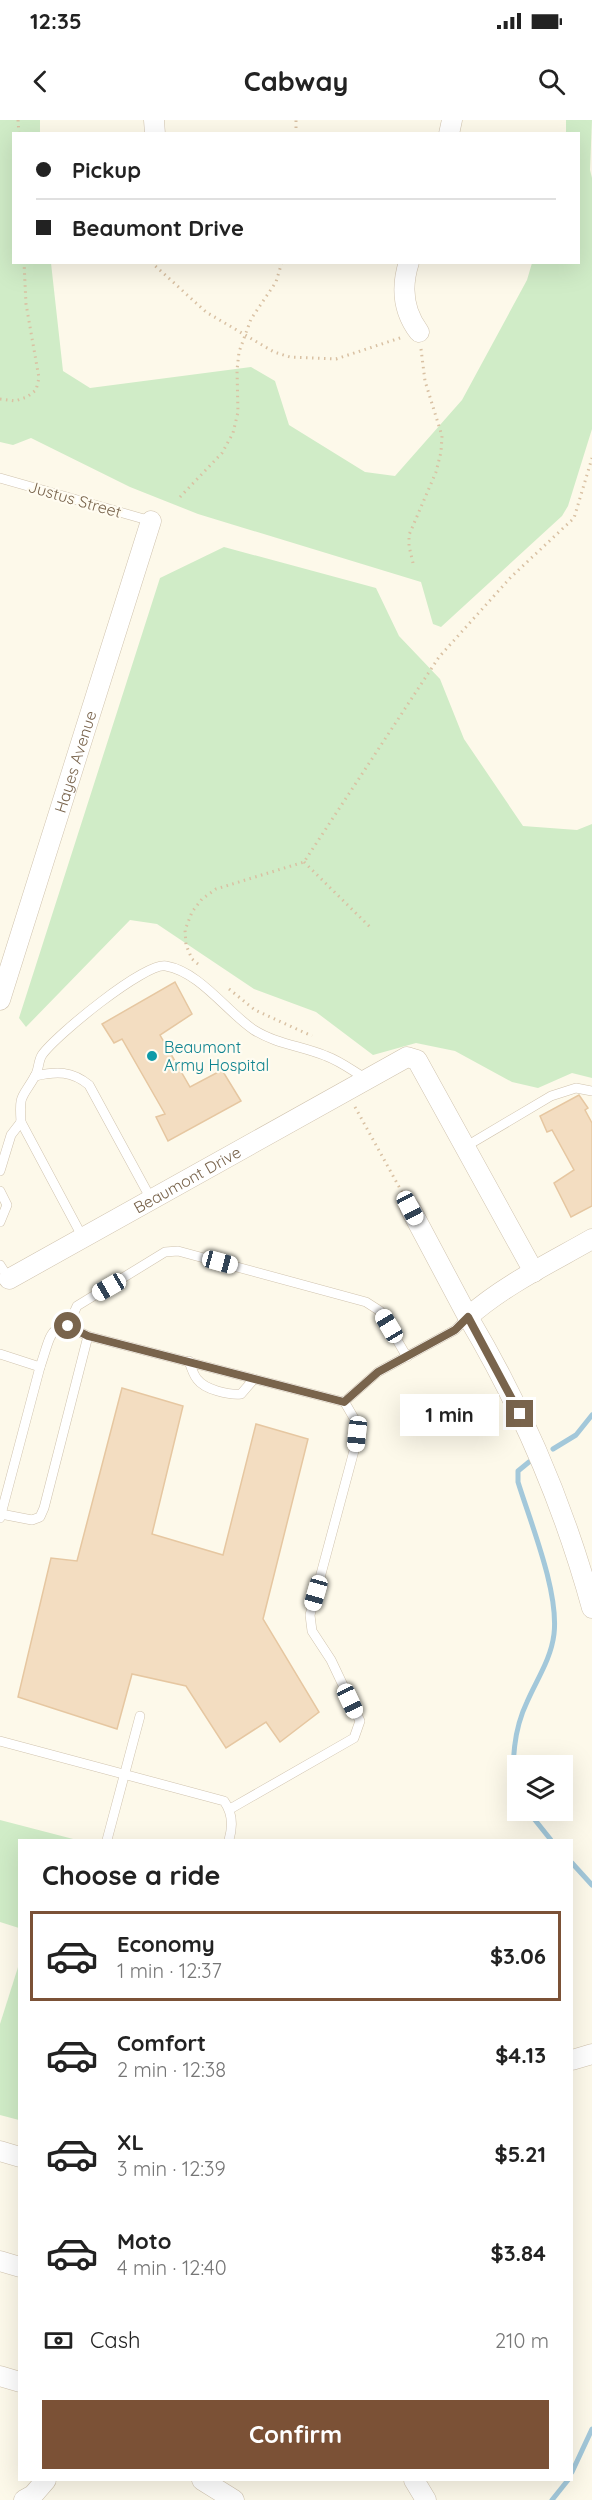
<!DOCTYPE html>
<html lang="en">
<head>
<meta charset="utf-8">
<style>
	:root { --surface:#fff; --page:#f2f2f2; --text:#222; --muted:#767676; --line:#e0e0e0; --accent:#7b5136 }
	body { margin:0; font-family:Quicksand,sans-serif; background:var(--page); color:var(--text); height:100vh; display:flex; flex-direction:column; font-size:22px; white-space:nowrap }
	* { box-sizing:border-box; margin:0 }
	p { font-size:20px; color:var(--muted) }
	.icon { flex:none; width:33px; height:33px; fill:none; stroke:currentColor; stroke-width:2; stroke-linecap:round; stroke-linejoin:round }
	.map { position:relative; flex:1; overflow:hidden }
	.panel { position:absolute; left:18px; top:1719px; width:555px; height:642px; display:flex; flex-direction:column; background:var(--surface); border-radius:0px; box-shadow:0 6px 24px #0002 }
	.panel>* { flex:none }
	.hud { position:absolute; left:12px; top:12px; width:568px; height:132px; border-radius:0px; box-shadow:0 6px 24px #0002; display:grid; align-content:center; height:132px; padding:0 24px; background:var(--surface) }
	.controls { position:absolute; left:507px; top:1635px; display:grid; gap:12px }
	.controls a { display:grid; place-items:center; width:66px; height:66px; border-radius:0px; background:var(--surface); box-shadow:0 6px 24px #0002; font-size:30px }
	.end { position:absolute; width:27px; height:27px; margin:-14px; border:8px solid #79644c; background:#fff; box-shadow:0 0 0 3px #fff }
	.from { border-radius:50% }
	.bubble { position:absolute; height:42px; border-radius:0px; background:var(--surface); box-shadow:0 6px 24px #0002; font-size:20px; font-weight:800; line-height:42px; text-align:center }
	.car { position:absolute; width:18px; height:36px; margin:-18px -9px; border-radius:8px; box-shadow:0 0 4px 2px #0007; background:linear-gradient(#fff 24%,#345 0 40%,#fff 0 76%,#345 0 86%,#fff 0) }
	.hud b { display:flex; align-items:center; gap:21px; height:57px; font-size:22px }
	.hud b+b { border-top:2px solid var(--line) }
	.hud i { width:15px; height:15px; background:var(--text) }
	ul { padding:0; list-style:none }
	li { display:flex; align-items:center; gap:18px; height:90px; margin:0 12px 9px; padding:0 12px; border:3px solid transparent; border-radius:0px }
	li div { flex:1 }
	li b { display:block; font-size:22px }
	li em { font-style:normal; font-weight:800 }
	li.active { border-color:var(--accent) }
	li>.icon { width:54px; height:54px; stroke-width:1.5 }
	h2 { padding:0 24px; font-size:27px; line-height:72px }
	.pay { display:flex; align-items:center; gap:15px; height:66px; padding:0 24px; font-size:22px }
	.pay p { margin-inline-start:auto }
	.button { display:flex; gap:12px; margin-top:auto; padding:12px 24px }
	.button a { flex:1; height:69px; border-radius:0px; background:var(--accent); color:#fff; font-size:24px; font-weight:800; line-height:69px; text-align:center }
	.status { display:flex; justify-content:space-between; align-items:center; height:42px; padding:0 30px; background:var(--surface); direction:ltr }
	.status svg { height:16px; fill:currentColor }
	header { display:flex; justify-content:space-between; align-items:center; height:78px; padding:0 24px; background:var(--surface); font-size:27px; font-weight:800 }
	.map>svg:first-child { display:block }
	.green { fill:#d0ecc7 }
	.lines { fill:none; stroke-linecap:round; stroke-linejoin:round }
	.stream { stroke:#a3c8da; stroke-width:5 }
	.building { fill:#f3ddc1; stroke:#e6c7a1; stroke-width:1.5 }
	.lane-casing { stroke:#d0c3ae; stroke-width:10 }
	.street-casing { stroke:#d0c3ae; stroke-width:21 }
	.path { stroke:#d9c1a3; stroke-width:3; stroke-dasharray:1.5 4.5; stroke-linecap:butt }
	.lane { stroke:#fff; stroke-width:9 }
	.street { stroke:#fff; stroke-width:20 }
	.route { stroke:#79644c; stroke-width:8 }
	.culture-dot { fill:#0f9aa8; stroke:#fffcf1; stroke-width:2 }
	.labels { text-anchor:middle; stroke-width:4.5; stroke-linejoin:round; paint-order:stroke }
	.street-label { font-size:16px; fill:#79644c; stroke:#fffcf1 }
	.culture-label { font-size:16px; fill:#0d838f; stroke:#fffcf1; text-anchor:start }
</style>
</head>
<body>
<div class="status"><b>12:35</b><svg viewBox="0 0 49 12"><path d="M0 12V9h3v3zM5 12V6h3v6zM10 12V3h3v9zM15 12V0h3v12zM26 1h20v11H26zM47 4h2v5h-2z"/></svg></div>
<header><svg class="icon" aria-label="back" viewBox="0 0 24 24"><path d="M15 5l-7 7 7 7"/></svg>Cabway<svg class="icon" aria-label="search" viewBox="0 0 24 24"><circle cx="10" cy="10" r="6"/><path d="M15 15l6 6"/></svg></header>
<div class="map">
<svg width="592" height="2380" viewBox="0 0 592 2380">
	<rect width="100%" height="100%" fill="#fdf9ea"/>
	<g class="green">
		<polygon points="0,0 40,0 40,13 14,14 14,142 51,143 63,251 90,268 251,247 275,261 289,305 365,352 395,356 462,280 527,160 532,143 579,142 579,14 566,13 566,0 592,0 590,50 592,58 592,309 568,386 562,396 441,507 433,504 421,462 198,394 130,367 31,318 13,325 0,322"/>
		<polygon points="224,427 376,468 399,516 440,559 464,619 523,706 577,710 592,704 592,958 572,953 538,968 512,962 455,931 416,923 373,935 316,892 254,869 157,804 130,800 26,907 19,898 160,458"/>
		<polygon points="0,1700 77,1720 20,1720 19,1808 0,1802"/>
		<polygon points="19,1844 20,2000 19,2000 0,1995 0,1904"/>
	</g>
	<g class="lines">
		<g class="stream">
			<polyline points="553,1329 576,1315 592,1295"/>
			<path d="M518,1672C509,1645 515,1607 527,1582C537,1559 551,1539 554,1514C559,1472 531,1404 518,1362V1351L529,1342"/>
			<polyline points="527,1690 551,1720"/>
			<polyline points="572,1743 592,1765"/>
			<polyline points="572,2352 592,2309"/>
			<polyline points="552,2380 568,2360"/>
		</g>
	</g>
	<g class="building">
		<polygon points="175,862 192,894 160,915 190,967 222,950 241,981 168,1021 156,997 165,994 122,919 114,923 102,904"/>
		<polygon points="579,975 588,988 585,990 592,1003 592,1086 571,1097 554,1063 574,1050 552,1010 547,1012 540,996"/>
		<polygon points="122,1268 183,1286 152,1414 223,1435 256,1304 308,1319 263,1499 319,1592 280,1622 266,1602 226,1628 186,1566 132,1554 117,1609 18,1577 51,1438 77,1441"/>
	</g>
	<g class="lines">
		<defs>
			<g id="lane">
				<polyline points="0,358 151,401"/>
				<path d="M35,956C57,951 72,951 89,965L151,1079"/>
				<polyline points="465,1027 551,976 576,968 592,971"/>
				<polyline points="0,1051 11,1015 21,1002"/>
				<polyline points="0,1071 7,1085 0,1102"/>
				<path d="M83,1118L21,1002C19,973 22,979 35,956C39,950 38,941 42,935C55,916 145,842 166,846C200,852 227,892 254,910C276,924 302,926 326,936C340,941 353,951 365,958"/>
				<polyline points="0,1145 9,1159"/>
				<polyline points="68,1206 77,1186 165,1132 178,1131 366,1182 380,1191 407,1237"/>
				<path d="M0,1234L40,1247C52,1213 49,1197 88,1216L344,1282L378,1252L455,1210L468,1197"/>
				<path d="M189,1241C191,1247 193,1254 197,1259C205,1270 229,1275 241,1274L254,1259"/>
				<polyline points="1,1394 32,1400 40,1397 44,1388 88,1216"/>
				<polyline points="0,1398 40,1247"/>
				<path d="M0,1621L224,1681C233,1693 233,1706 229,1720"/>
				<polyline points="230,1689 354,1618 360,1601 331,1540 312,1511 310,1495 355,1327 355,1300 344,1281"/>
				<polyline points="107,1720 140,1596"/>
			</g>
			<g id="street">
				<polyline points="154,0 155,14"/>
				<polyline points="449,14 452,0"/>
				<path d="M409,142C401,167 403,191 419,212"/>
				<path id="s1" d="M0,880L151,401"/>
				<polyline points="410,1088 468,1197"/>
				<path d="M592,1119C550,1143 504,1165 468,1197C522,1288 564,1386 592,1488"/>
				<path id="s2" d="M9,1159L407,937L417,940L534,1152"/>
				<polyline points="572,1940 592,1934"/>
				<polyline points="0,2031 20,2037"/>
				<polyline points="0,2141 20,2147"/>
				<polyline points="0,2256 20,2262"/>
				<polyline points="202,2360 234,2380"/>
				<polyline points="414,2360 426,2380"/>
				<polyline points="24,2380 33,2375 46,2360"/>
			</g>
		</defs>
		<use href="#lane" class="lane-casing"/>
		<use href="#street" class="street-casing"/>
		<g class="path">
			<polyline points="18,0 19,14"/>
			<polyline points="296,14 296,0"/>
			<polyline points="151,142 206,192 274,232 290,237 336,239 403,217"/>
			<polyline points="0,279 15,281 27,277 36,270 39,258 26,184 24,142"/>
			<polyline points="180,377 222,333 233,313 238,292 237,250 239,232 251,199 276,162 282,142"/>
			<polyline points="413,443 409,426 409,415 436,352 441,332 442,316 425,261 421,229"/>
			<polyline points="304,742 371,808"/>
			<polyline points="198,844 192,839 186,825 185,810 192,792 202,779 216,769 304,742 439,537 511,457 574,398 592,338"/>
			<polyline points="229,869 255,890 312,916"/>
			<polyline points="355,987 403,1074"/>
		</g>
		<use href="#lane" class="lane"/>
		<use href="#street" class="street"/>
	</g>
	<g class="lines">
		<polyline class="route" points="68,1206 88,1216 344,1282 378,1252 455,1210 468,1197 520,1294"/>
	</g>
	<circle class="culture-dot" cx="152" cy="936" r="6"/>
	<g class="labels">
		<g class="street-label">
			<text transform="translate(75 379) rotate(16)" y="6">Justus Street</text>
			<text dy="6" stroke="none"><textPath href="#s1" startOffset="250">Hayes Avenue</textPath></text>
			<text dy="6" stroke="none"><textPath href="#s2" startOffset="204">Beaumont Drive</textPath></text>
		</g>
		<g class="culture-label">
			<text x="164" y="933">Beaumont<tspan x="164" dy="18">Army Hospital</tspan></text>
		</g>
	</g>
</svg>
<div class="controls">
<a><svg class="icon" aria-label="layers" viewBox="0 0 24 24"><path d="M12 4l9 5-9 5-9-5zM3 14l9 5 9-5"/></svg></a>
</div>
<i class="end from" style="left:68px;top:1206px"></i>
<i class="end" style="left:520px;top:1294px"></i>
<div class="bubble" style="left:400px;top:1274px;width:99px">1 min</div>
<i class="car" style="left:410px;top:1088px;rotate:152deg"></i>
<i class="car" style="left:220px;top:1142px;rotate:105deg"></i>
<i class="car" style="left:109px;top:1167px;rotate:240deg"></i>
<i class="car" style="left:389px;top:1206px;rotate:329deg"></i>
<i class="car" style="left:357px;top:1314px;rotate:186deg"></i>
<i class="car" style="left:316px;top:1473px;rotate:196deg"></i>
<i class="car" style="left:350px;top:1581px;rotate:155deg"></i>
<div class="hud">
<b><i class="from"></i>Pickup</b>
<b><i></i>Beaumont Drive</b>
</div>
<section class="panel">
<h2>Choose a ride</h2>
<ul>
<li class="active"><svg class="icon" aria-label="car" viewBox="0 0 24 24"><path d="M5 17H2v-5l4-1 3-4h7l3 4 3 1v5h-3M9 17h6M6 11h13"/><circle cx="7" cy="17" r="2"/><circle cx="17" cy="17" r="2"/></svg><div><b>Economy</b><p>1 min · 12:37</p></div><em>$3.06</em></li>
<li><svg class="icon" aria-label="car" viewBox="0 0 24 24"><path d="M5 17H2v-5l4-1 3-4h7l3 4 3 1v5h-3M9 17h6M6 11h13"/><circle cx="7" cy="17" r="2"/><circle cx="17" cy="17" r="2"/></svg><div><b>Comfort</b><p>2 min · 12:38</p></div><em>$4.13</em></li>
<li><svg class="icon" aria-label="car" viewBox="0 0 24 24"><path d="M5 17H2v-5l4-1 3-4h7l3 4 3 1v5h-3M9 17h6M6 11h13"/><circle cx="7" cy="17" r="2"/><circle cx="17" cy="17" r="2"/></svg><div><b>XL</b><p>3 min · 12:39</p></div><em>$5.21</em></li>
<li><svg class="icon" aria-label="car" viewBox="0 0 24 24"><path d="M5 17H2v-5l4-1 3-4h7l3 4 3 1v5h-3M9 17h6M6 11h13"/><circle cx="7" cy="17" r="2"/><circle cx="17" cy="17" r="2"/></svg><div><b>Moto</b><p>4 min · 12:40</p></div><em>$3.84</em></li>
</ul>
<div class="pay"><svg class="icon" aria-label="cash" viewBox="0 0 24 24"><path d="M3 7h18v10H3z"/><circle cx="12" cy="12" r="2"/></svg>Cash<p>210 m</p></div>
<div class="button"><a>Confirm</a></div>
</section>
</div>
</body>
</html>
